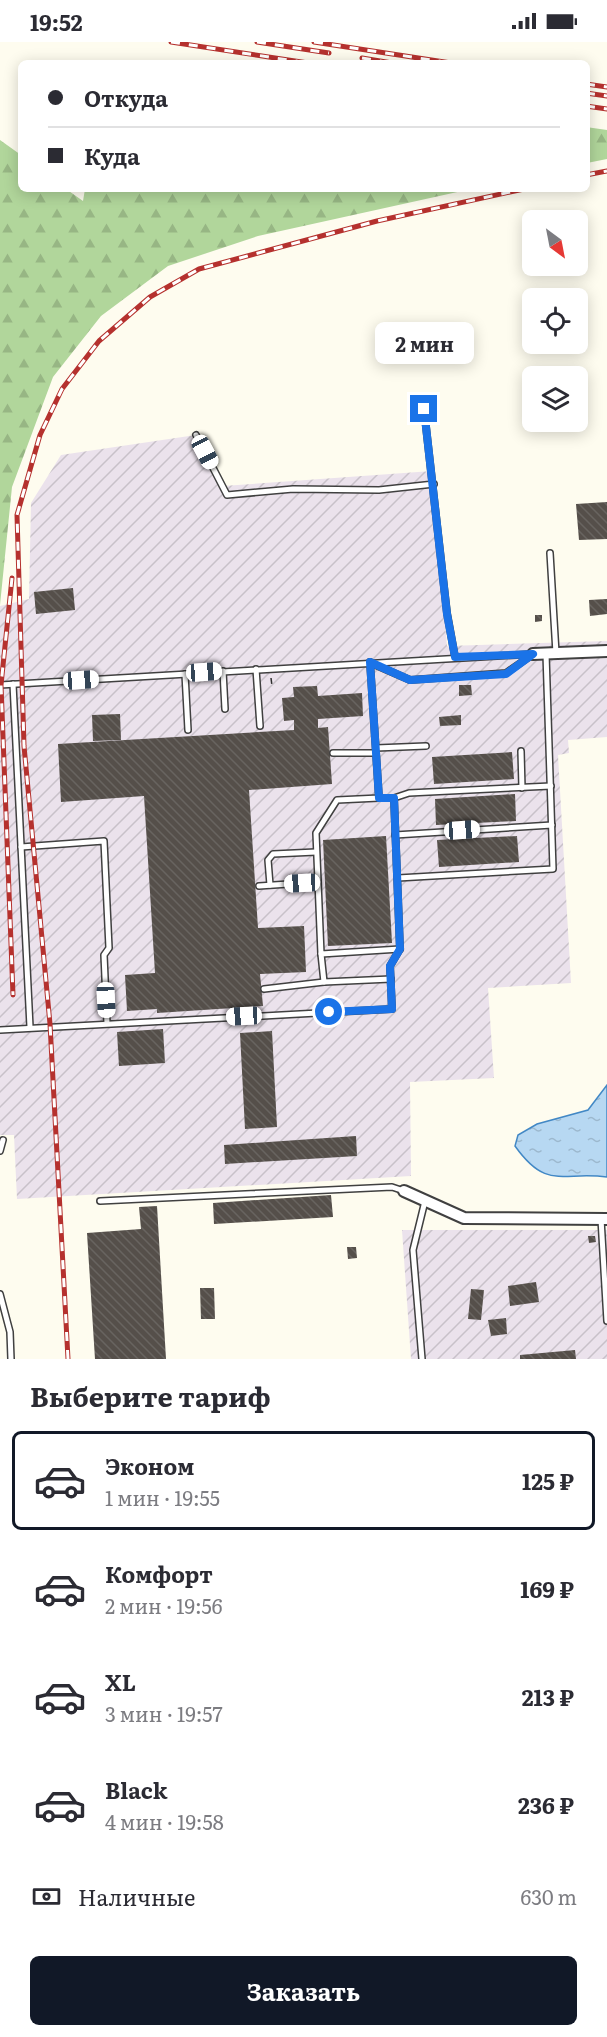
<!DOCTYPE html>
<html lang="ru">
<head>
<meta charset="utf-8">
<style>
	:root { --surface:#fff; --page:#f2f2f3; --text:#2b2b33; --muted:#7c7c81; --line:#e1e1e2; --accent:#111827 }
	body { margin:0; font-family:Literata,serif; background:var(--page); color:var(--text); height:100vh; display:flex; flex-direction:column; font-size:22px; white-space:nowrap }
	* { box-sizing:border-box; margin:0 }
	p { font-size:20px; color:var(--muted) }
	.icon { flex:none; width:33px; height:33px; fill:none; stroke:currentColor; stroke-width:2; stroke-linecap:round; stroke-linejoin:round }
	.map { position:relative; height:1317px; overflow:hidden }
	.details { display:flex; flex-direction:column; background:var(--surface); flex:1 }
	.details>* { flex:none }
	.banner { position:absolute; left:18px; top:18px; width:572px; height:132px; border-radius:9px; box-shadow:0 3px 15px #0003; display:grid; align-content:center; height:132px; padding:0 30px; background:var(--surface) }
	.needle { width:39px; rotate:148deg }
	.controls { position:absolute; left:522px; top:168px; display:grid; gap:12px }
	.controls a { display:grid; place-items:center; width:66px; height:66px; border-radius:9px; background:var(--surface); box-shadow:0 3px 15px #0003; font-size:30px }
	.end { position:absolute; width:27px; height:27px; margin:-14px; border:8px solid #1a73e8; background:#fff; box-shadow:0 0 0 3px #fff }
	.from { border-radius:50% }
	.bubble { position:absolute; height:42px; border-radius:9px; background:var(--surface); box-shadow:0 3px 15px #0003; font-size:20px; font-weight:700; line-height:42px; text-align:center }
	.car { position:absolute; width:18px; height:36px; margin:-18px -9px; border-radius:8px; box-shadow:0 0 4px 2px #0007; background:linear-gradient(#fff 24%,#345 0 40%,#fff 0 76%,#345 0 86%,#fff 0) }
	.banner b { display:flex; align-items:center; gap:21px; height:57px; font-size:22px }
	.banner b+b { border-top:2px solid var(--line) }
	.banner i { width:15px; height:15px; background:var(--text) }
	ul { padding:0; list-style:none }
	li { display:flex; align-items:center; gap:18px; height:99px; margin:0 12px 9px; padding:0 18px; border:3px solid transparent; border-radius:9px }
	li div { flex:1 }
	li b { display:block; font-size:22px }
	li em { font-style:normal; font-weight:700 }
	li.active { border-color:var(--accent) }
	li>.icon { width:54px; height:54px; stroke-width:1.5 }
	h2 { padding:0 30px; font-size:27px; line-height:72px }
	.pay { display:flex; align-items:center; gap:15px; height:66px; padding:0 30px; font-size:22px }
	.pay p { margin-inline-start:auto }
	.button { display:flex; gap:12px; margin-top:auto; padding:12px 30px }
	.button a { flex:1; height:69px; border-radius:9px; background:var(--accent); color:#fff; font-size:24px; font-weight:700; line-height:69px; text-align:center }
	.status { display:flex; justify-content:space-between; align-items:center; height:42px; padding:0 30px; background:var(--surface); direction:ltr }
	.status svg { height:16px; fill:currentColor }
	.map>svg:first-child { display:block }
	.industrial { fill:url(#industrial-furrows) }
	.forest { fill:url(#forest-firs) }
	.water { fill:url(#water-ripples); stroke:#4288c5; stroke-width:1.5 }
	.building { fill:url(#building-back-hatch) }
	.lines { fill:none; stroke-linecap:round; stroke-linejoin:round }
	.lane-casing { stroke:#404040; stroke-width:8 }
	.street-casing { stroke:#404040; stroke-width:14 }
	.path { stroke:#2f2f2f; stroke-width:1.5; stroke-dasharray:6 3; stroke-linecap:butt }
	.lane { stroke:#fff; stroke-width:5 }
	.street { stroke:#fff; stroke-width:10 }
	.rail-casing { stroke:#b5312e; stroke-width:5 }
	.rail { stroke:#fff; stroke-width:3; stroke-dasharray:9; stroke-linecap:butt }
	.route { stroke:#1a73e8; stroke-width:8 }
</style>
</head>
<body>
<div class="status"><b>19:52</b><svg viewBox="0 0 49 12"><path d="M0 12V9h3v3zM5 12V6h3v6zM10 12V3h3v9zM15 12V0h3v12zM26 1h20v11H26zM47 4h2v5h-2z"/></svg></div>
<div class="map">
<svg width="607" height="1317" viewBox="0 0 607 1317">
	<defs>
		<pattern id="industrial-furrows" width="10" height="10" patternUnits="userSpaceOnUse" patternTransform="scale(1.5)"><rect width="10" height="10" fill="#ebe2ec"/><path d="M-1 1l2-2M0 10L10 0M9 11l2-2" fill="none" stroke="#c8c1c9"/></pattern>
		<pattern id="forest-firs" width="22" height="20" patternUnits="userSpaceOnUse" patternTransform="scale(1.5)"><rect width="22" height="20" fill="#b1d69b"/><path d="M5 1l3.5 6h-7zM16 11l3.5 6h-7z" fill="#97b684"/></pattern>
		<pattern id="water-ripples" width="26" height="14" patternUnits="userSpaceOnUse" patternTransform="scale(1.5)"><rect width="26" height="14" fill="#b7d8f2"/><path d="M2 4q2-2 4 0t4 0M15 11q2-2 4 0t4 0" fill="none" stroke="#9cb8ce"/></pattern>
		<pattern id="building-back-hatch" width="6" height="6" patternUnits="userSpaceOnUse" patternTransform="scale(1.5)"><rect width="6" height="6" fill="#554f4a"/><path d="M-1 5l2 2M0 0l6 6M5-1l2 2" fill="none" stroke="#686460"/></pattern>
	</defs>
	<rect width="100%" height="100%" fill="#fefcef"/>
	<g class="industrial">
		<polygon points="196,393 223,444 432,429 447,604 607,599 607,695 568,698 569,711 558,713 571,941 488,946 494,1036 410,1040 411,1134 17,1157 14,1093 0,1093 0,564 29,557 31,461 61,413"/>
		<polygon points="402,1188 607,1188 607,1317 411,1317"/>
	</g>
	<g class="forest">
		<polygon points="586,85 607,88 607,117 587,121"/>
		<polygon points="0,98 21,113 21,147 66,147 83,159 85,147 471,147 258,194 168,224 101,274 53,335 12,445 0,563"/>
	</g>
	<path class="water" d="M607,1043V1135C562,1129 547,1149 515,1104L518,1093L537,1082L588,1068Z"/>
	<g class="building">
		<polygon points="607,460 607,497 579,498 576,462"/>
		<polygon points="73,546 75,568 36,572 34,550"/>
		<polygon points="607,557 607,572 590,574 589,558"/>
		<polygon points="535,573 542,573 542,579 535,580"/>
		<polygon points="459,643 471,643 472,653 459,654"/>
		<polygon points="317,644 318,654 362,651 363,674 318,677 318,686 328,685 332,742 249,748 258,886 304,884 306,930 260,932 263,964 157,971 157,967 127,969 125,933 155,931 144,754 61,760 58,702 294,688 294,678 284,679 282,656 294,655 293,645"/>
		<polygon points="120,672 121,698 93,699 92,673"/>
		<polygon points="461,673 461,683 440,684 439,675"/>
		<polygon points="512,710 514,737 434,742 432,715"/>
		<polygon points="515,752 516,779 436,783 435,757"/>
		<polygon points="386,794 392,901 328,904 323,798"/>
		<polygon points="517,794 519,820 439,825 437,798"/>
		<polygon points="163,987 165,1021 119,1024 117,990"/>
		<polygon points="272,989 277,1085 245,1087 240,991"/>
		<polygon points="356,1094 357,1114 225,1122 224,1103"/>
		<polygon points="331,1153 333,1175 214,1182 213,1161"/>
		<polygon points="157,1164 166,1317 95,1317 87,1191 141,1187 139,1165"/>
		<polygon points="588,1194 595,1194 596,1200 589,1201"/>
		<polygon points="347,1205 356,1205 357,1216 348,1217"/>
		<polygon points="536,1240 539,1260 510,1264 508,1244"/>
		<polygon points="200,1246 214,1246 215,1277 201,1277"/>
		<polygon points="471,1247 484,1248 481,1278 468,1277"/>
		<polygon points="506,1276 507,1292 491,1294 488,1278"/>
		<polygon points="575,1308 576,1317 520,1317 520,1313"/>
	</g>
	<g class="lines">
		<defs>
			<g id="lane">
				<polyline points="424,367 447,571 455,615"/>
				<polyline points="196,393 227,453 293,447 379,448 434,442"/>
				<polyline points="550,511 556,611"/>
				<polyline points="370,620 379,756 337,758 316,791 321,912 400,907 394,756 379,756"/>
				<polyline points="371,621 410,638 506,631 532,613"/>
				<polyline points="256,627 260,684"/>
				<polyline points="223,629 225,667"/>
				<polyline points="185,632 188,688"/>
				<polyline points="13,642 30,985"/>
				<polyline points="0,643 533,612"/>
				<polyline points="376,706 426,704"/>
				<polyline points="521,709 522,746"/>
				<polyline points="333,711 376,711"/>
				<polyline points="394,756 409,751 551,744"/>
				<polyline points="395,793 552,783"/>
				<polyline points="21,805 104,799 109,906 104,913 107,981"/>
				<polyline points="398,836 553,827 546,612"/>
				<polyline points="270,843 268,818 273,812 316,810"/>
				<polyline points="259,844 318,840"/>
				<polyline points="321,912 324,940 391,937"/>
				<polyline points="264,947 324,940"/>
				<polyline points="0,988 392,967 390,924 400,907"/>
				<polyline points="0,1109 3,1098"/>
				<polyline points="100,1159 392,1145 404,1149"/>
				<polyline points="601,1177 607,1279"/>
				<polyline points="0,1252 10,1290 11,1317"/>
				<polyline points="422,1317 413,1208 425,1159"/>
			</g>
			<g id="street">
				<polyline points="533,612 607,609"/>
				<polyline points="404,1149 464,1176 607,1177"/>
			</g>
		</defs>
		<use href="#lane" class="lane-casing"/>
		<use href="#street" class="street-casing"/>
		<polyline class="path" points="271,636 272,644"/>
		<use href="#lane" class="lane"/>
		<use href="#street" class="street"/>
		<defs>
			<g id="rail">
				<polyline points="171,0 308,21"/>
				<polyline points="257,0 329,11"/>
				<polyline points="314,0 451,21"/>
				<polyline points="362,16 392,21"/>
				<polyline points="586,42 607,45"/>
				<polyline points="586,51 607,54"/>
				<polyline points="586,64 607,67"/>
				<polyline points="586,133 607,129"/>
				<polyline points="12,536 1,643 13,953"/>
				<polyline points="68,1317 50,982 24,704 17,473 40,393 62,347 99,299 150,255 199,227 377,179 524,147"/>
			</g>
		</defs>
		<use href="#rail" class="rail-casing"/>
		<use href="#rail" class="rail"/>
	</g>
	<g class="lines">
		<polyline class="route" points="329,970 392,967 390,924 400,907 394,756 379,756 370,620 410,638 506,632 533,612 455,615 447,572 424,367"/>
	</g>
</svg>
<div class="controls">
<a><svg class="needle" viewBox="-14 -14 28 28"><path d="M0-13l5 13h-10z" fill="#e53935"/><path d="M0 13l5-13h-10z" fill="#7c7c81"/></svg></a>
<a><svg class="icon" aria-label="locate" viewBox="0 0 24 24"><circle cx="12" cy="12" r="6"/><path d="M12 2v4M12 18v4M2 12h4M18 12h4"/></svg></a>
<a><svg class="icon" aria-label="layers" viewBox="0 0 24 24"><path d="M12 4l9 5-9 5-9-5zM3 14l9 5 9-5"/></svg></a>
</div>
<i class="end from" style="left:329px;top:970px"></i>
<i class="end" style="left:424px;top:367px"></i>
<div class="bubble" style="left:375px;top:280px;width:99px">2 мин</div>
<i class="car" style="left:205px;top:410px;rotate:152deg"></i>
<i class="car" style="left:204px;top:630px;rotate:86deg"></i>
<i class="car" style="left:81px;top:638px;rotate:86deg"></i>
<i class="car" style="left:462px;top:788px;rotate:86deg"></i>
<i class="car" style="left:302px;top:841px;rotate:267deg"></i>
<i class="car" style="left:106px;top:958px;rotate:177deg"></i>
<i class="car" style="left:244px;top:974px;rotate:267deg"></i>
<div class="banner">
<b><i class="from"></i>Откуда</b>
<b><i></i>Куда</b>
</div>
</div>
<section class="details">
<h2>Выберите тариф</h2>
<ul>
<li class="active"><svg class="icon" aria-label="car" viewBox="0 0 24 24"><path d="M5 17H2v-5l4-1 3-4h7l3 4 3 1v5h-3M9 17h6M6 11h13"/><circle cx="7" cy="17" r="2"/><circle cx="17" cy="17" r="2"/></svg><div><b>Эконом</b><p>1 мин · 19:55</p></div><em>125 ₽</em></li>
<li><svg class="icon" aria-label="car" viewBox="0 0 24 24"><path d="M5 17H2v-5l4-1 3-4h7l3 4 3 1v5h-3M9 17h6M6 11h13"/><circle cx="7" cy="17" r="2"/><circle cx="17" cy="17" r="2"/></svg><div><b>Комфорт</b><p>2 мин · 19:56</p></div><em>169 ₽</em></li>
<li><svg class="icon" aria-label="car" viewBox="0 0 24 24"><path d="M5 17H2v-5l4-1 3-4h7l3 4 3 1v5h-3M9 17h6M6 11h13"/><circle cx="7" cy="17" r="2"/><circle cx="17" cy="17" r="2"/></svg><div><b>XL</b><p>3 мин · 19:57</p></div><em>213 ₽</em></li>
<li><svg class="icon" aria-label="car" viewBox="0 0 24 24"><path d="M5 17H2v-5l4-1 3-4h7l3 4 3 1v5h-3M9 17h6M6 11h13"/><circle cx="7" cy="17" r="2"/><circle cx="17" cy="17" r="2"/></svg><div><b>Black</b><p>4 мин · 19:58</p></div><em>236 ₽</em></li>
</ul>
<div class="pay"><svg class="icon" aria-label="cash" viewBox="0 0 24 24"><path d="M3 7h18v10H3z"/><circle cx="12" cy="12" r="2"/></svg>Наличные<p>630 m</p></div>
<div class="button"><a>Заказать</a></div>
</section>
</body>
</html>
